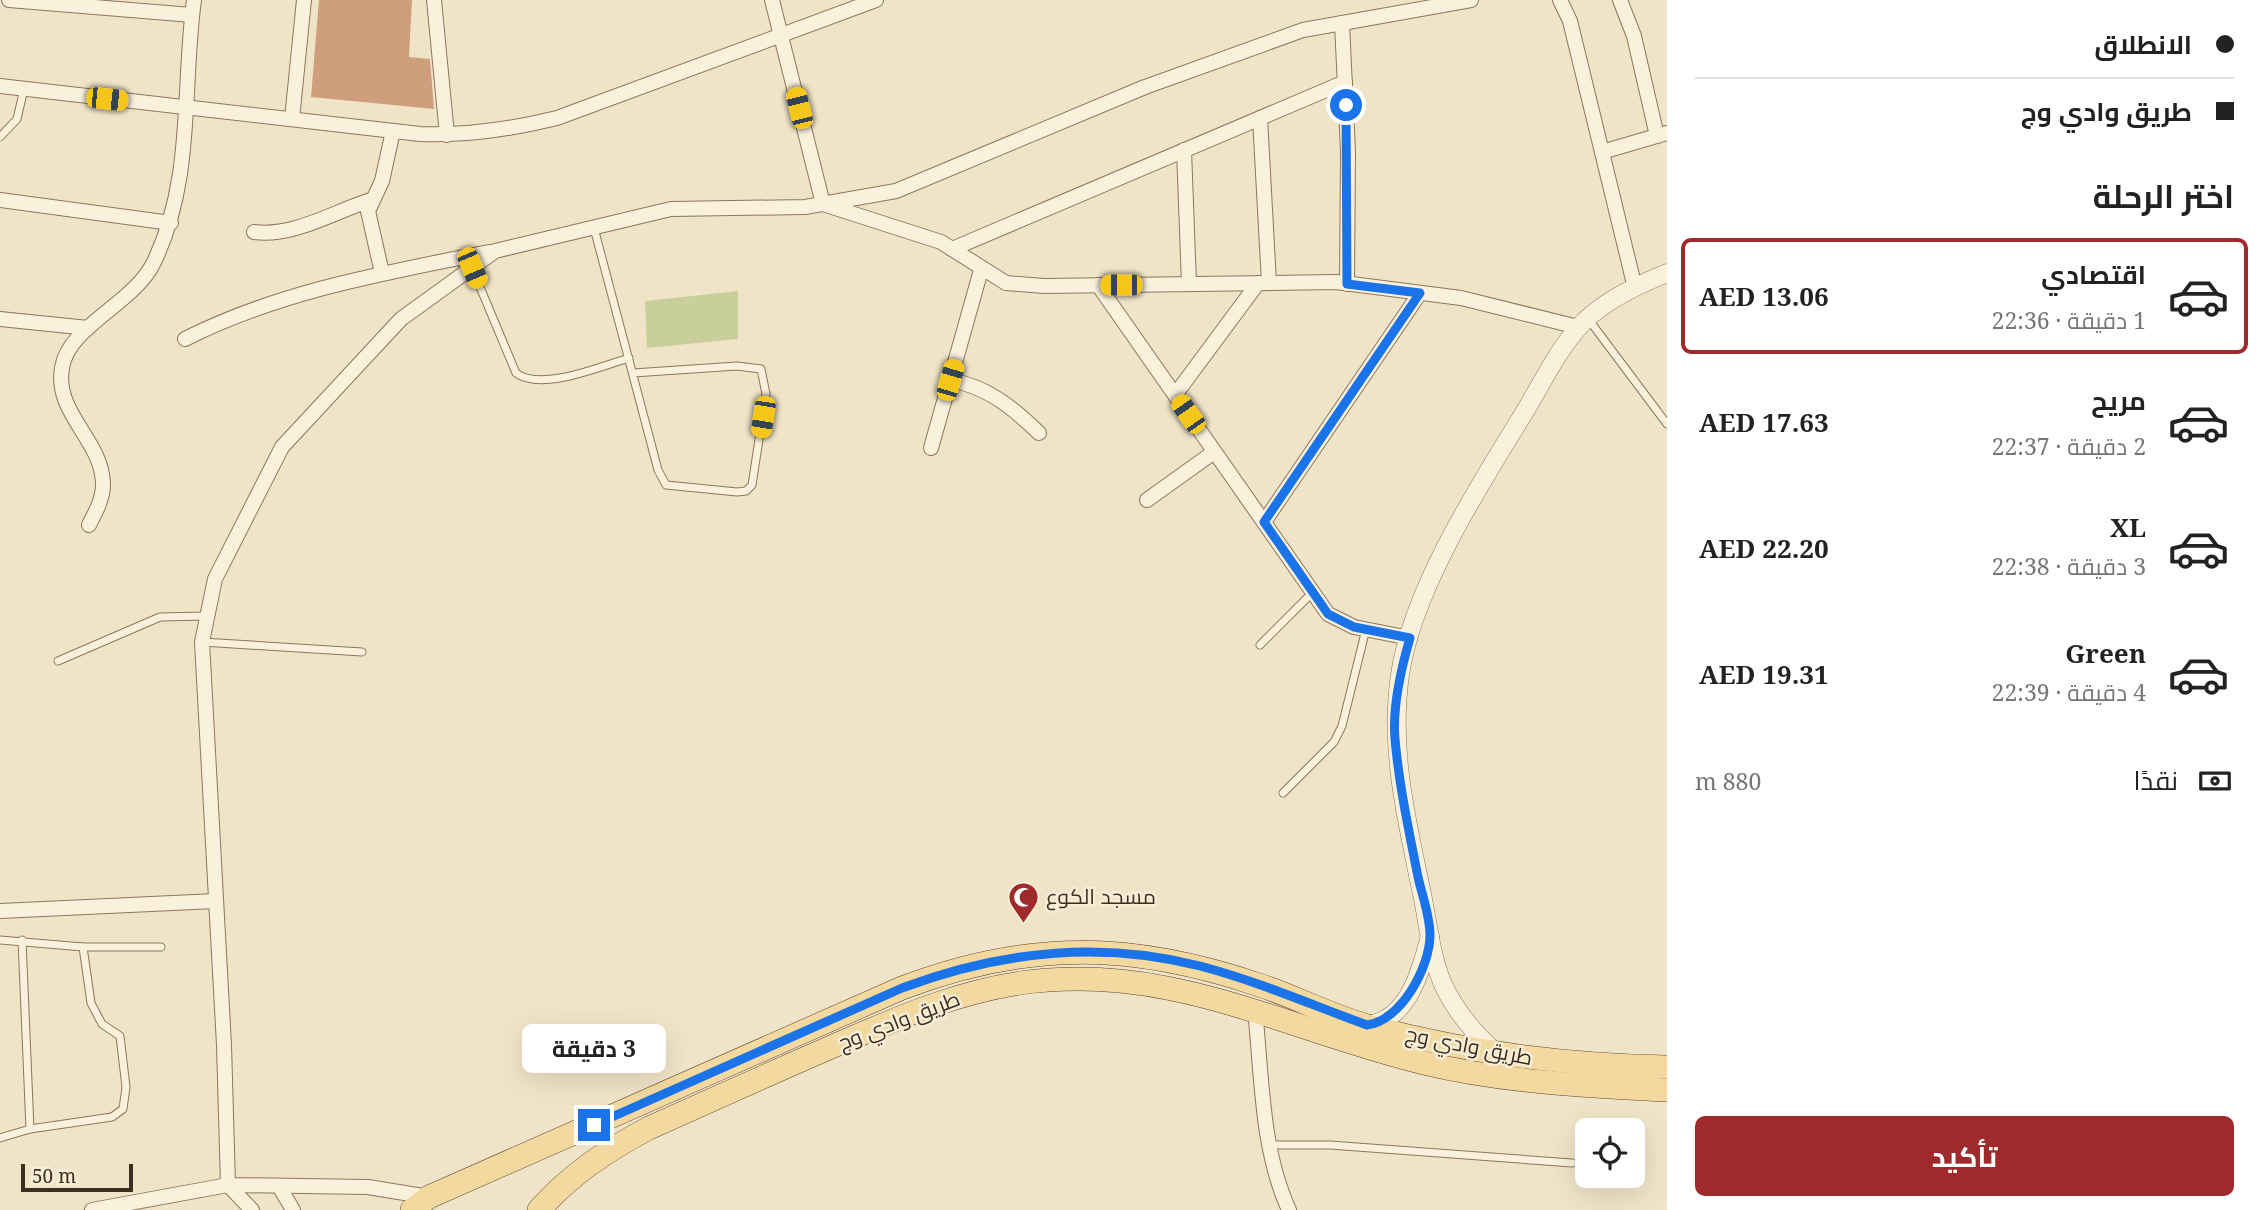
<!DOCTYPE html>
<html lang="ar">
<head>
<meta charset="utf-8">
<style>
	:root { --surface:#fff; --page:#f2f2f2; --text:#222; --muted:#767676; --line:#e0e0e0; --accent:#9e2a2b }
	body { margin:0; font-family:"Noto Serif",Cairo,serif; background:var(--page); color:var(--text); direction:rtl; height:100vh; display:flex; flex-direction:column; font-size:26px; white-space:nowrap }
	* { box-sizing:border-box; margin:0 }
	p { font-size:23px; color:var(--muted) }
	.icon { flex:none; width:38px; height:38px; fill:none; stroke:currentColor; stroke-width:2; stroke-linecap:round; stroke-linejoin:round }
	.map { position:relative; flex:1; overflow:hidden; direction:ltr }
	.details { display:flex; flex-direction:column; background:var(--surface); width:595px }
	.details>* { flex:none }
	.top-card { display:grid; align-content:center; height:154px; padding:0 28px; background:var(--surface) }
	.buttons { position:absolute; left:1575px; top:1118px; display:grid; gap:14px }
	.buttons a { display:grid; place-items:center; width:70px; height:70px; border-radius:10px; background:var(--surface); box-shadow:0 7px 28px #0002; font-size:35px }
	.scale { position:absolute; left:21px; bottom:18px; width:112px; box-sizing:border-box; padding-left:7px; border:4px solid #3d2e20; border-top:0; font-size:19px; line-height:24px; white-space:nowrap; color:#3d2e20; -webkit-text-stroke:5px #f7eed8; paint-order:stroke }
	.end { position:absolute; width:32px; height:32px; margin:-16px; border:9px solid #1a73e8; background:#fff; box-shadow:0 0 0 4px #fff }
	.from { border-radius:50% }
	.bubble { position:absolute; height:49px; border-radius:10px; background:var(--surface); box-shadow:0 7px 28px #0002; font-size:23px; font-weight:700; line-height:49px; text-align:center; direction:rtl }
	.car { position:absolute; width:21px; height:42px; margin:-21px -10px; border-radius:9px; box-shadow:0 0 5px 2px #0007; background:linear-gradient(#f5c518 24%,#345 0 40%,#f5c518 0 76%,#345 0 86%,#f5c518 0) }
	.top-card b { display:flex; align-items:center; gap:24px; height:66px; font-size:26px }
	.top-card b+b { border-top:2px solid var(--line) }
	.top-card i { width:18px; height:18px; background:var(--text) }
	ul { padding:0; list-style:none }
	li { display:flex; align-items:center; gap:21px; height:116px; margin:0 14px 10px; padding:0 14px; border:4px solid transparent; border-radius:10px }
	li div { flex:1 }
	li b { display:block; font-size:26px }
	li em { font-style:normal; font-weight:700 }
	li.current { border-color:var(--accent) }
	li>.icon { width:63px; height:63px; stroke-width:1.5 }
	h2 { padding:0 28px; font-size:32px; line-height:84px }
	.pay { display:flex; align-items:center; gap:18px; height:77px; padding:0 28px; font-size:26px }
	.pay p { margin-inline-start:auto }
	.cta { display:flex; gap:14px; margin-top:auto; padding:14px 28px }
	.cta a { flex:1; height:80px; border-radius:10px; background:var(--accent); color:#fff; font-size:28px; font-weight:700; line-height:80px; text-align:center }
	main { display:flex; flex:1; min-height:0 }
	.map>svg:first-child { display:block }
	.park { fill:#c9cf9b }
	.building { fill:#cf9f7d }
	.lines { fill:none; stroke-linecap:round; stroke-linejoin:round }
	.service-casing { stroke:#8d765c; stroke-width:9 }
	.minor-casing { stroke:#8d765c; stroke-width:16 }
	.tertiary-casing { stroke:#8d765c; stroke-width:19 }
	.primary-casing { stroke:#5b4430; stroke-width:24 }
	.service { stroke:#faf1dc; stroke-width:7 }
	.minor { stroke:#faf1dc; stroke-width:14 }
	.tertiary { stroke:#faf1dc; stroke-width:18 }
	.primary { stroke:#f3d9a0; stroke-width:23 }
	.route { stroke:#1a73e8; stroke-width:9 }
	.labels { text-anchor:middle; stroke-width:5; stroke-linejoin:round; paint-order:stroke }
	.poi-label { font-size:21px; fill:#3d2e20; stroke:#f7eed8; text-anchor:start }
	.street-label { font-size:21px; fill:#3d2e20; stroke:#f7eed8 }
</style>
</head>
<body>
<main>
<section class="details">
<div class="top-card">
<b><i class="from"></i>الانطلاق</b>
<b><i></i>طريق وادي وج</b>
</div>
<h2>اختر الرحلة</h2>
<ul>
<li class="current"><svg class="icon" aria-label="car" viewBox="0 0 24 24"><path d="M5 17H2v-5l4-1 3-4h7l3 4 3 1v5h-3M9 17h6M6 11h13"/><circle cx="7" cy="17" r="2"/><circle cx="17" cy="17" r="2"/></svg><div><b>اقتصادي</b><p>1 دقيقة · 22:36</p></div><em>AED 13.06</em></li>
<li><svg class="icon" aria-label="car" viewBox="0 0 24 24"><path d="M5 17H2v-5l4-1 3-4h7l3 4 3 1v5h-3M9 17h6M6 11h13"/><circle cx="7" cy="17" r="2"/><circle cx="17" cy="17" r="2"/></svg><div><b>مريح</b><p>2 دقيقة · 22:37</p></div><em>AED 17.63</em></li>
<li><svg class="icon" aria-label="car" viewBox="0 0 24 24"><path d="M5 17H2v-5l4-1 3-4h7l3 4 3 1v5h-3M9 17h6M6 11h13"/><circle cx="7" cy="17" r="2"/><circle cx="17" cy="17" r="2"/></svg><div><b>XL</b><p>3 دقيقة · 22:38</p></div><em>AED 22.20</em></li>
<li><svg class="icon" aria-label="car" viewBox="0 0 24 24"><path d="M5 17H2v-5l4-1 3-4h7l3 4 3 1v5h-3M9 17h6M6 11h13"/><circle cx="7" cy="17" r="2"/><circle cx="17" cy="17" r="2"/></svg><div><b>Green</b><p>4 دقيقة · 22:39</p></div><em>AED 19.31</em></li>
</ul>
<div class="pay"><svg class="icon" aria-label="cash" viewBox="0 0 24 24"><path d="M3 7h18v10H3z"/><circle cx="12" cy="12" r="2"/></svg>نقدًا<p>880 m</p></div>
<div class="cta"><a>تأكيد</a></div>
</section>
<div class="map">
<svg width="1667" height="1210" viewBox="0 0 1667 1210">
	<rect width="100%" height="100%" fill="#f0e4c8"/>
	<polygon class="park" points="738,291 738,339 647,348 645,301"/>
	<polygon class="building" points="319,0 412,0 409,57 430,59 434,109 311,97"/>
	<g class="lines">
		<defs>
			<g id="service">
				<polyline points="0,137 17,119 24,89"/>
				<polyline points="594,228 658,470 666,485 737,492 746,491 752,485 766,394 761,369 737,366 633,373"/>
				<path d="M472,268L516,373C541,392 601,366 629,358"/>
				<polyline points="1589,320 1667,424"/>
				<polyline points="202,642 362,652"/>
				<polyline points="1260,645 1312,593"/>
				<polyline points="58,661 160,617 207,616"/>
				<polyline points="1283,793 1334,742 1342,726 1366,629"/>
				<polyline points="0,940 83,947 161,947"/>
				<polyline points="30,1129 112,1117 123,1109 126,1087 120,1036 102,1024 91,1003 83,947"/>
				<polyline points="0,1138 30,1129 22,940"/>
				<polyline points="1270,1145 1330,1145 1572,1163"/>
			</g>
			<g id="minor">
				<polyline points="9,0 192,15"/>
				<polyline points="434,0 447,135"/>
				<polyline points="772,0 823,204 941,242 1006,283 1044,286 1336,282 1461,298 1578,327"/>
				<polyline points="1560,0 1570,21 1581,66 1635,288"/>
				<polyline points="1620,0 1634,36 1657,136"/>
				<polyline points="1342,23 1348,152 1347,284"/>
				<path d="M0,86L420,134C467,136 512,129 557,118L876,0"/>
				<polyline points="1260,118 1269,283"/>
				<polyline points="292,119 304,0"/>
				<polyline points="1184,150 1189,284"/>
				<polyline points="1602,152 1667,133"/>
				<polyline points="0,200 171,223"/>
				<path d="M254,232C294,237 333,212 371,200"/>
				<polyline points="952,249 1345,82"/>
				<polyline points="382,273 368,211 382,181 393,131"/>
				<polyline points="1098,285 1328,614 1354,627 1410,638"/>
				<polyline points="0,319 88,328"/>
				<path d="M185,339C280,291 385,273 489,252"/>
				<path d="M950,380C988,387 1012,407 1039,433"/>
				<polyline points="1175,395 1258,283"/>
				<polyline points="931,448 981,270"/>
				<polyline points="1147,500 1214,452"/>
				<polyline points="1264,522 1420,293"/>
				<path d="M89,525C95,513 103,499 103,485C103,440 54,414 62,368C68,326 134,304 154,262C194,179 182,89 194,0"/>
				<polyline points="0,911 216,901"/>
				<path d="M1255,1010C1262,1076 1261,1149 1289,1210"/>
				<polyline points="279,1186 293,1210"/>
				<polyline points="92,1210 228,1185 368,1187 429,1197"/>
				<polyline points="252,1210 228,1185 224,1045 202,642 215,579 282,447 401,319 495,251 671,209 805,207 896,191 1145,87 1303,30 1471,0"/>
			</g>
			<g id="tertiary">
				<path d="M1367,1025C1409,1020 1421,970 1430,936"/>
				<path d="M1496,1053C1474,1033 1454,1010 1442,982C1431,955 1428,923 1422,894C1407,821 1389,750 1400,675C1412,590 1479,486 1524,413C1541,385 1556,353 1578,328C1599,303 1637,285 1667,273"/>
			</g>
			<g id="primary">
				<path d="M412,1210L429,1197L902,988C1028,940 1132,942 1259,985C1296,997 1331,1016 1368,1026C1467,1053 1565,1065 1667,1067"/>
				<path d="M539,1210C571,1174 606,1151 649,1128C709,1101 769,1074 829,1048C891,1021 952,993 1020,983C1172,962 1283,1029 1424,1063C1503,1082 1586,1086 1667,1090"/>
			</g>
		</defs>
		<use href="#service" class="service-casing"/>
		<use href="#minor" class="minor-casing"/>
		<use href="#tertiary" class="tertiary-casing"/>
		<use href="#primary" class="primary-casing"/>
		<use href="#service" class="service"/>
		<use href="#minor" class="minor"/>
		<use href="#tertiary" class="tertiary"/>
		<use href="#primary" class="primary"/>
	</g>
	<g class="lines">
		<path class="route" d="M594,1125L902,988C998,952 1099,940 1200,966C1257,981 1312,1005 1367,1025C1401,1021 1430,967 1430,935C1430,916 1422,895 1418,877C1409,831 1399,785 1395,739C1392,706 1401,669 1410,638L1354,627L1328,614L1264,522L1420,293L1347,284L1346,105"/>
	</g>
	<defs>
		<symbol id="mosque-pin" viewBox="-11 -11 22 30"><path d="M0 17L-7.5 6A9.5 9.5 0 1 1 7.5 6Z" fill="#9e2a2b" stroke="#f7eed8"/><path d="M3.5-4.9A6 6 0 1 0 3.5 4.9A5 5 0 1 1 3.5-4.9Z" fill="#fff"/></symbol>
	</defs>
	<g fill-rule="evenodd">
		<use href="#mosque-pin" x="1006" y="880" width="35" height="47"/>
	</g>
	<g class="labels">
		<g class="poi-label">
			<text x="1046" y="904">مسجد الكوع</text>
		</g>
		<g class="street-label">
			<text transform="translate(899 1021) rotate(-21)" y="7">طريق وادي وج</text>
			<text transform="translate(1469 1046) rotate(11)" y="7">طريق وادي وج</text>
		</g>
	</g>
</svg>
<div class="buttons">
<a><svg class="icon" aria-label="locate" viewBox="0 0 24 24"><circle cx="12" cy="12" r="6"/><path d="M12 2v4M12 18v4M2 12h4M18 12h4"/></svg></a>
</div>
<div class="scale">50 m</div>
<i class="end from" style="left:1346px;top:105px"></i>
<i class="end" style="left:594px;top:1125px"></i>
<div class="bubble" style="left:522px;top:1024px;width:144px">3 دقيقة</div>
<i class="car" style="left:107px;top:99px;rotate:96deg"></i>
<i class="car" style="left:799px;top:108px;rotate:346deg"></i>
<i class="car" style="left:472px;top:268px;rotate:157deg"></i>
<i class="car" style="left:1121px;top:285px;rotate:270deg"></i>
<i class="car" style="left:950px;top:380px;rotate:16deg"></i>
<i class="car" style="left:1188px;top:414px;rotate:325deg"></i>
<i class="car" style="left:763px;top:417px;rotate:189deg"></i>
</div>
</main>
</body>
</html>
